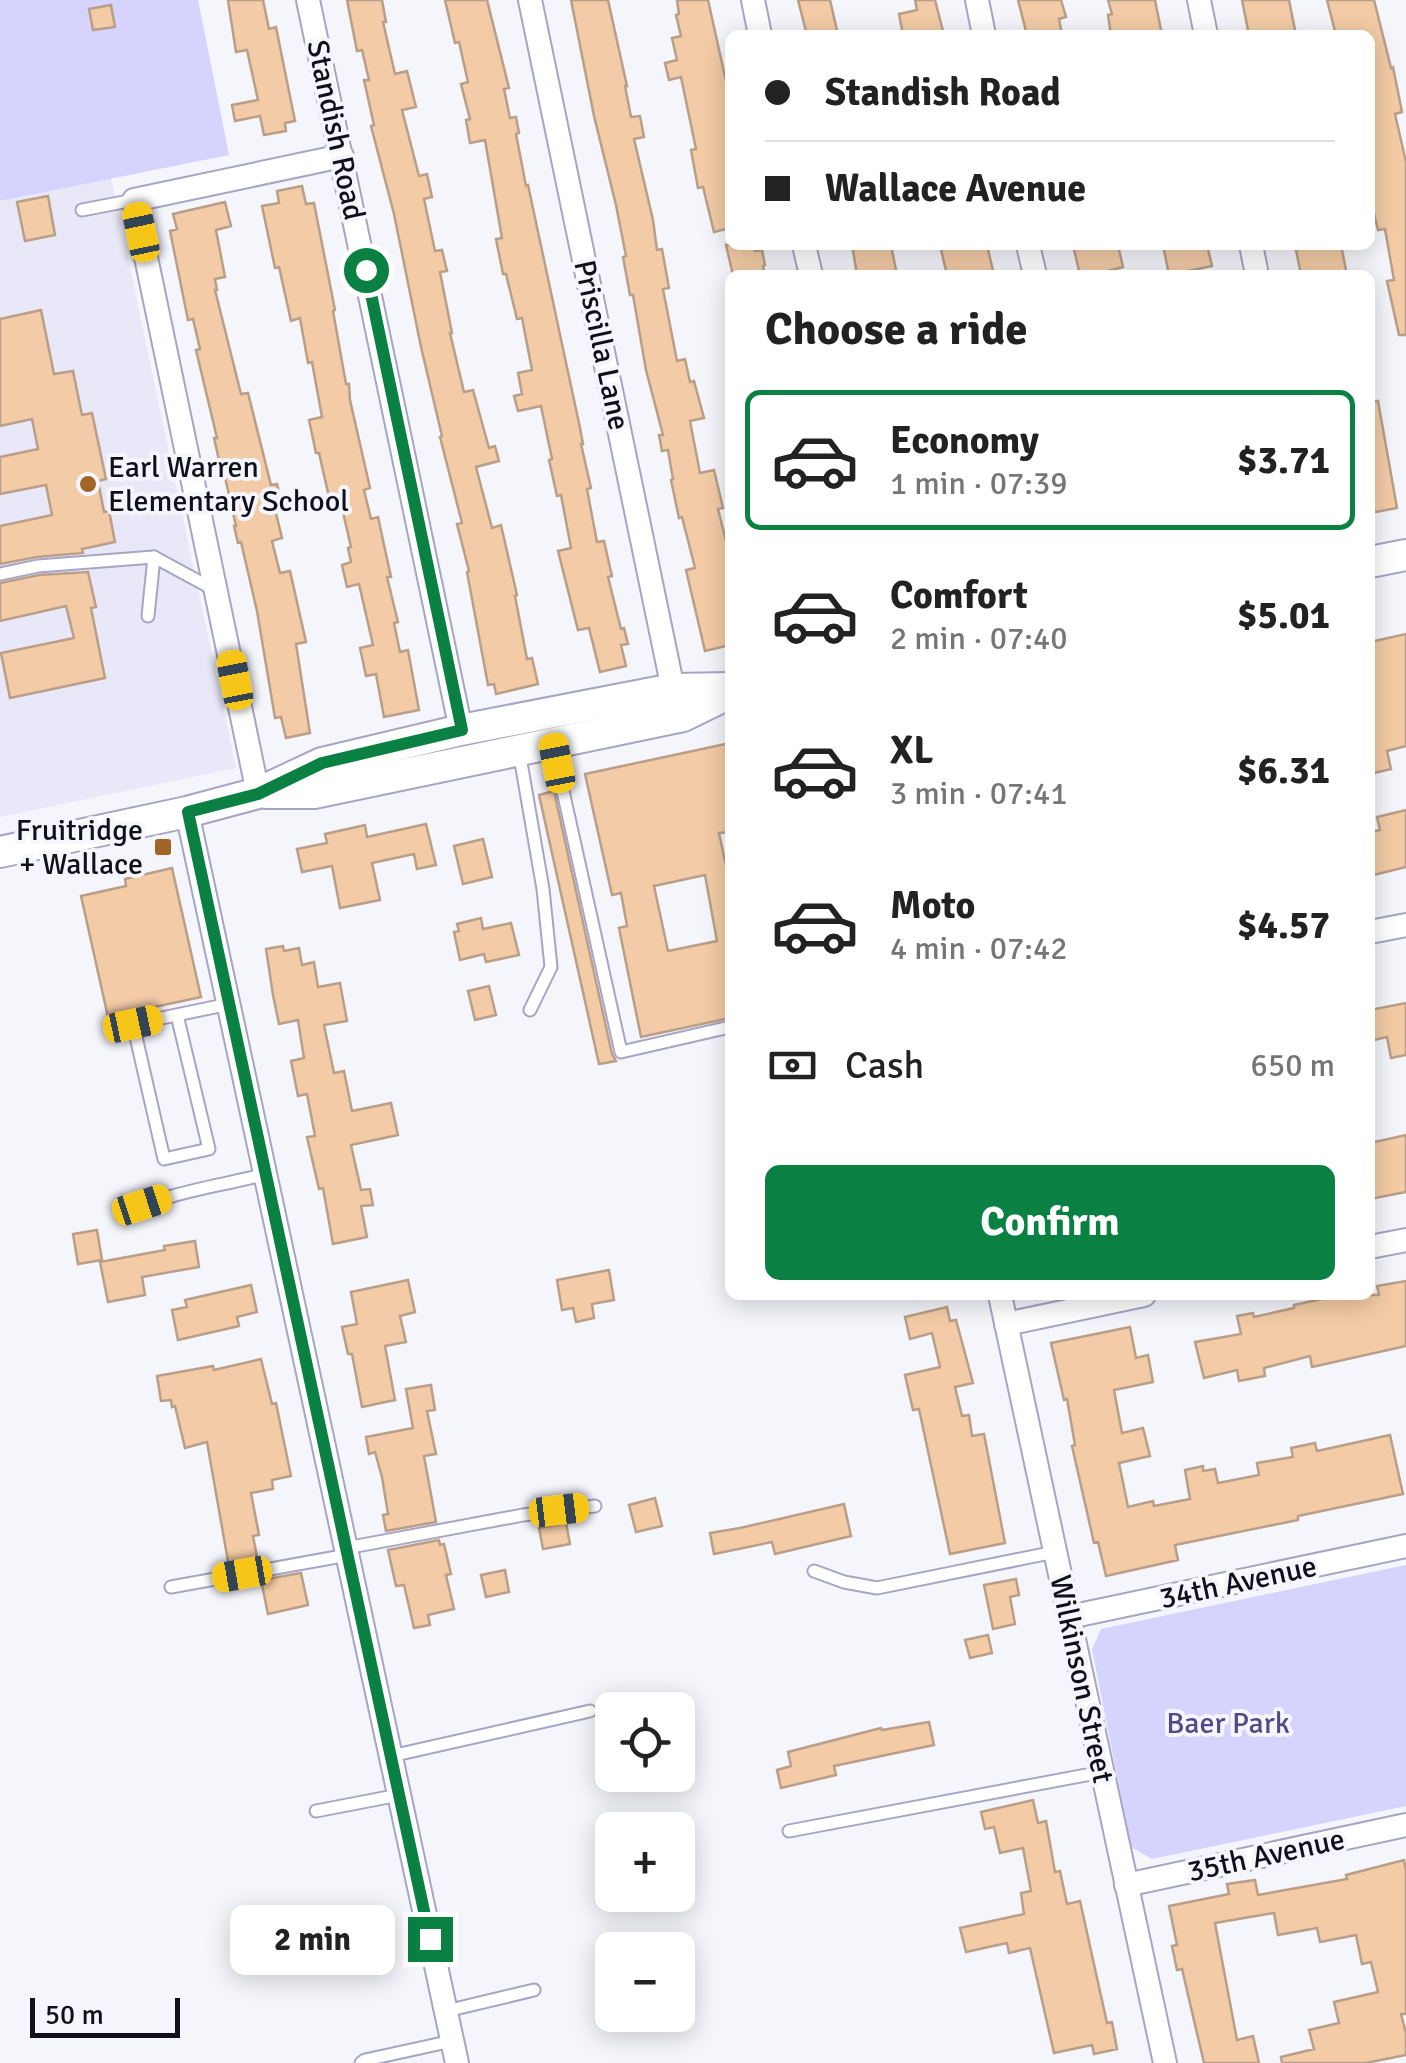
<!DOCTYPE html>
<html lang="en">
<head>
<meta charset="utf-8">
<style>
	:root { --surface:#fff; --page:#f2f2f2; --text:#222; --muted:#767676; --line:#e0e0e0; --accent:#0b8043 }
	body { margin:0; font-family:Signika,sans-serif; background:var(--page); color:var(--text); height:100vh; display:flex; flex-direction:column; font-size:38px; white-space:nowrap }
	* { box-sizing:border-box; margin:0 }
	p { font-size:32px; color:var(--muted) }
	.icon { flex:none; width:55px; height:55px; fill:none; stroke:currentColor; stroke-width:2; stroke-linecap:round; stroke-linejoin:round }
	.map { position:relative; flex:1; overflow:hidden }
	.sheet { position:absolute; left:725px; top:270px; width:650px; height:1030px; display:flex; flex-direction:column; background:var(--surface); border-radius:15px; box-shadow:0 5px 25px #0003 }
	.sheet>* { flex:none }
	.guide { position:absolute; left:725px; top:30px; width:650px; height:220px; border-radius:15px; box-shadow:0 5px 25px #0003; display:grid; align-content:center; height:220px; padding:0 40px; background:var(--surface) }
	.tools { position:absolute; left:595px; top:1692px; display:grid; gap:20px }
	.tools a { display:grid; place-items:center; width:100px; height:100px; border-radius:15px; background:var(--surface); box-shadow:0 5px 25px #0003; font-size:50px }
	.scale { position:absolute; left:30px; bottom:25px; width:150px; box-sizing:border-box; padding-left:10px; border:5px solid #100f1a; border-top:0; font-size:28px; line-height:35px; white-space:nowrap; color:#100f1a; -webkit-text-stroke:8px #f5f5fc; paint-order:stroke }
	.end { position:absolute; width:45px; height:45px; margin:-22px; border:12px solid #0b8043; background:#fff; box-shadow:0 0 0 5px #fff }
	.from { border-radius:50% }
	.bubble { position:absolute; height:70px; border-radius:15px; background:var(--surface); box-shadow:0 5px 25px #0003; font-size:32px; font-weight:700; line-height:70px; text-align:center }
	.car { position:absolute; width:30px; height:60px; margin:-30px -15px; border-radius:12px; box-shadow:0 0 8px 2px #0007; background:linear-gradient(#f5c518 24%,#345 0 40%,#f5c518 0 76%,#345 0 86%,#f5c518 0) }
	.guide b { display:flex; align-items:center; gap:35px; height:95px; font-size:38px }
	.guide b+b { border-top:2px solid var(--line) }
	.guide i { width:25px; height:25px; background:var(--text) }
	ul { padding:0; list-style:none }
	li { display:flex; align-items:center; gap:30px; height:140px; margin:0 20px 15px; padding:0 20px; border:5px solid transparent; border-radius:15px }
	li div { flex:1 }
	li b { display:block; font-size:38px }
	li em { font-style:normal; font-weight:700 }
	li.active { border-color:var(--accent) }
	li>.icon { width:90px; height:90px; stroke-width:1.5 }
	h2 { padding:0 40px; font-size:45px; line-height:120px }
	.pay { display:flex; align-items:center; gap:25px; height:110px; padding:0 40px; font-size:38px }
	.pay p { margin-inline-start:auto }
	.primary-button { display:flex; gap:20px; margin-top:auto; padding:20px 40px }
	.primary-button a { flex:1; height:115px; border-radius:15px; background:var(--accent); color:#fff; font-size:40px; font-weight:700; line-height:115px; text-align:center }
	.map>svg:first-child { display:block }
	.built { fill:#e9e8f9 }
	.green { fill:#d6d3fe }
	.building { fill:#f3cba6; stroke:#b99f87; stroke-width:2.5; fill-rule:evenodd }
	.lines { fill:none; stroke-linecap:round; stroke-linejoin:round }
	.lane-casing { stroke:#a7a5c5; stroke-width:15 }
	.street-casing { stroke:#a7a5c5; stroke-width:26 }
	.secondary-casing { stroke:#a7a5c5; stroke-width:34 }
	.lane { stroke:#fff; stroke-width:11 }
	.street { stroke:#fff; stroke-width:22 }
	.secondary { stroke:#fff; stroke-width:30 }
	.route { stroke:#0b8043; stroke-width:12 }
	.poi-dot { fill:#a16627; stroke:#f5f5fc; stroke-width:4 }
	.labels { text-anchor:middle; stroke-width:8; stroke-linejoin:round; paint-order:stroke }
	.street-label { font-size:30px; fill:#100f1a; stroke:#f5f5fc }
	.poi-label { font-size:30px; fill:#100f1a; stroke:#f5f5fc; text-anchor:start }
	.park-label { font-size:30px; fill:#524a85; stroke:#f5f5fc }
</style>
</head>
<body>
<div class="map">
<svg width="1406" height="2063" viewBox="0 0 1406 2063">
	<rect width="100%" height="100%" fill="#f5f5fc"/>
	<polygon class="built" points="111,178 236,768 0,817 0,201"/>
	<g class="green">
		<polygon points="0,0 198,0 229,155 0,201"/>
		<polygon points="1406,1565 1406,1806 1152,1859 1131,1847 1092,1649 1101,1629"/>
	</g>
	<g class="building">
		<polygon points="228,0 263,0 269,29 276,27 295,121 285,123 286,131 264,135 260,116 235,121 232,105 258,100 247,50 236,52"/>
		<polygon points="347,0 382,0 386,22 383,22 395,74 407,71 416,107 402,110 419,176 427,174 432,197 424,199 435,251 442,250 447,271 440,272 452,333 450,333 464,392 473,390 489,448 495,446 499,461 476,467 492,528 501,525 517,595 515,596 527,659 532,658 538,684 496,694 494,684 488,685 467,572 469,571 457,524 462,523 440,437 442,436 421,347 394,214 371,126 374,125 364,80 369,80 362,50 357,51"/>
		<polygon points="445,0 487,0 509,88 504,89 510,118 516,117 519,133 516,134 526,186 528,185 580,428 583,444 581,444 591,488 587,489 597,542 604,541 612,576 608,577 621,629 624,628 628,644 621,645 626,666 600,672 589,628 578,630 558,551 571,548 561,495 557,496 549,460 552,459 541,406 518,411 514,396 522,394 518,373 532,370 522,318 517,319 506,274 503,274 496,239 502,238 485,140 470,143 466,120 470,119 461,84 468,82 459,42 455,43"/>
		<polygon points="571,0 608,0 627,86 625,86 631,117 640,116 644,137 634,139 653,220 657,250 662,249 669,288 663,289 677,361 685,359 690,382 694,381 704,418 690,421 700,473 714,470 723,508 718,509 730,557 730,645 705,651 686,570 695,568 682,517 679,518 671,480 673,479 668,450 662,451 659,435 663,435 646,370 633,295 630,295 623,257 626,256 616,205 594,116"/>
		<polygon points="677,0 708,0 730,99 730,228 714,232 703,187 698,188 691,150 696,149 681,77 669,80 665,63 677,60 672,38 681,36 676,15 679,14"/>
		<polygon points="798,0 830,0 838,35 807,35"/>
		<polygon points="915,0 935,0 944,35 903,35 899,14 917,10"/>
		<polygon points="1018,0 1061,0 1066,17 1059,19 1062,35 1027,35"/>
		<polygon points="1108,0 1155,0 1162,35 1111,35 1108,15 1112,14"/>
		<polygon points="1242,0 1289,0 1296,35 1249,35"/>
		<polygon points="1327,0 1374,0 1391,68 1393,67 1402,112 1395,114 1406,162 1406,335 1399,335 1387,281 1394,280 1385,229 1378,230 1370,197 1370,35 1336,35"/>
		<polygon points="111,5 115,27 93,30 89,9"/>
		<polygon points="302,186 306,204 314,203 335,310 333,311 346,384 349,384 350,400 370,488 364,490 371,519 378,517 391,577 387,577 398,622 394,623 400,652 408,650 419,710 384,717 376,674 366,676 360,648 373,645 359,584 347,587 342,565 351,562 348,548 351,547 339,495 329,497 319,453 316,453 309,420 322,417 312,362 308,363 300,318 291,321 279,267 275,268 262,206 279,203 277,191"/>
		<polygon points="48,196 55,235 25,241 17,202"/>
		<polygon points="225,202 231,226 216,230 225,277 215,279 217,290 215,290 241,394 248,393 271,485 277,484 283,508 275,509 282,538 272,541 280,573 290,571 306,642 296,644 310,733 286,738 281,717 275,718 257,611 241,542 238,543 234,526 236,526 224,473 222,473 214,438 217,438 196,350 200,349 193,319 188,320 170,231 177,229 173,214"/>
		<polygon points="726,245 753,245 755,251 762,250 765,265 763,266 765,275 733,275"/>
		<polygon points="852,245 891,245 897,275 857,275"/>
		<polygon points="940,245 987,245 994,275 947,275"/>
		<polygon points="1073,245 1118,245 1123,267 1108,271 1109,275 1080,275"/>
		<polygon points="1163,245 1207,245 1212,266 1169,275"/>
		<polygon points="1295,245 1341,245 1347,275 1301,275"/>
		<polygon points="41,310 54,374 73,371 82,415 92,413 106,479 98,481 104,512 109,511 115,542 82,549 83,553 37,557 0,564 0,526 52,515 46,485 0,494 0,457 38,449 32,419 0,426 0,319"/>
		<polygon points="1378,401 1397,508 1370,513 1370,402"/>
		<polygon points="88,572 96,607 91,608 105,678 10,698 1,653 74,638 66,606 0,621 0,583 39,575"/>
		<polygon points="1406,634 1406,746 1387,751 1391,769 1370,774 1370,642"/>
		<path d="M730,743V832L719,833L730,884V1018L641,1037L619,928L627,926L621,893L612,895L585,774ZM705,875L717,941L668,951L654,886Z"/>
		<polygon points="554,791 612,1054 616,1061 599,1064 539,795"/>
		<polygon points="1406,810 1406,867 1370,876 1370,832 1380,830 1377,817"/>
		<polygon points="426,824 436,865 417,869 414,854 372,863 380,900 340,908 332,866 302,872 297,849 327,843 325,834 365,825 367,837"/>
		<polygon points="483,839 492,877 463,884 454,846"/>
		<polygon points="172,868 201,997 108,1017 81,896 126,886 125,879"/>
		<polygon points="481,918 483,929 511,923 519,955 486,962 484,954 460,960 454,932 459,931 457,924"/>
		<polygon points="283,946 284,951 299,948 302,965 314,962 318,987 340,983 347,1021 324,1025 334,1073 344,1071 352,1111 391,1103 398,1135 351,1145 361,1190 370,1189 373,1205 361,1206 367,1237 333,1244 323,1188 319,1189 307,1137 315,1136 307,1094 298,1096 291,1061 304,1058 298,1020 279,1024 273,995 266,949"/>
		<polygon points="489,986 496,1015 475,1020 468,991"/>
		<polygon points="1406,1003 1406,1055 1391,1058 1387,1037 1370,1041 1370,1010"/>
		<polygon points="1406,1135 1406,1192 1370,1199 1370,1143"/>
		<polygon points="97,1230 102,1260 78,1264 73,1234"/>
		<polygon points="195,1241 199,1267 142,1277 145,1295 108,1302 100,1262 165,1250 164,1246"/>
		<polygon points="609,1270 614,1300 592,1304 594,1318 576,1322 573,1308 562,1310 557,1280"/>
		<polygon points="408,1280 415,1312 400,1316 406,1342 385,1346 395,1400 362,1407 352,1354 348,1354 342,1327 357,1324 351,1292"/>
		<polygon points="1406,1281 1406,1346 1312,1367 1310,1356 1264,1368 1265,1376 1239,1381 1237,1370 1204,1378 1195,1342 1241,1334 1237,1316 1253,1313 1254,1317 1294,1308 1294,1305 1340,1295 1379,1295 1377,1286"/>
		<polygon points="251,1285 257,1312 237,1317 239,1326 178,1340 172,1310 187,1307 185,1300"/>
		<polygon points="947,1307 950,1321 956,1320 973,1383 955,1387 962,1416 969,1415 972,1436 984,1434 1005,1543 950,1554 919,1409 913,1410 905,1375 940,1367 932,1333 910,1339 905,1317"/>
		<polygon points="1130,1327 1136,1358 1148,1355 1153,1382 1114,1390 1122,1433 1143,1428 1150,1456 1119,1463 1128,1507 1153,1501 1154,1506 1190,1499 1185,1470 1203,1466 1203,1471 1215,1469 1218,1483 1259,1475 1257,1463 1293,1457 1291,1448 1315,1443 1317,1451 1390,1435 1403,1494 1298,1516 1298,1520 1175,1545 1178,1560 1106,1576 1098,1542 1094,1543 1072,1446 1075,1445 1067,1399 1064,1400 1051,1343"/>
		<polygon points="261,1359 272,1404 276,1403 291,1476 272,1480 273,1489 251,1493 259,1535 253,1536 258,1562 229,1567 207,1442 185,1448 175,1406 172,1407 171,1400 161,1401 157,1376 213,1366 214,1370"/>
		<polygon points="431,1385 435,1410 427,1411 436,1454 424,1456 436,1522 386,1531 383,1515 388,1514 382,1477 375,1452 369,1454 366,1437 413,1428 406,1389"/>
		<polygon points="655,1498 662,1526 636,1532 629,1505"/>
		<polygon points="844,1504 851,1536 775,1554 772,1542 714,1554 710,1533 740,1528"/>
		<polygon points="566,1523 570,1544 543,1549 539,1528"/>
		<polygon points="439,1540 440,1545 444,1544 451,1574 446,1575 454,1609 428,1615 430,1625 414,1628 404,1585 396,1586 388,1550"/>
		<polygon points="505,1570 509,1592 486,1597 481,1575"/>
		<polygon points="301,1573 308,1605 268,1614 261,1580"/>
		<polygon points="1016,1579 1019,1595 1010,1597 1015,1624 993,1629 984,1585"/>
		<polygon points="988,1635 992,1653 970,1658 965,1640"/>
		<polygon points="929,1722 934,1745 834,1766 836,1775 781,1788 777,1770 791,1766 788,1752 881,1728 882,1730"/>
		<polygon points="1033,1800 1038,1823 1046,1821 1055,1872 1060,1871 1067,1904 1080,1901 1107,2023 1112,2022 1117,2049 1094,2054 1092,2045 1054,2053 1030,1948 1009,1953 1007,1943 966,1952 960,1928 1024,1914 1021,1893 1031,1891 1023,1848 1000,1853 994,1827 985,1829 981,1812"/>
		<polygon points="1404,1860 1406,1870 1406,2014 1401,2014 1406,2033 1406,2055 1366,2063 1282,2063 1281,2057 1314,2049 1309,2030 1339,2023 1334,2002 1378,1992 1371,1962 1362,1964 1356,1935 1320,1942 1317,1928 1278,1935 1274,1913 1215,1923 1237,2040 1253,2036 1259,2063 1204,2063 1182,1969 1177,1970 1172,1946 1177,1945 1169,1906 1229,1894 1227,1884 1255,1880 1258,1895 1347,1879 1346,1875"/>
	</g>
	<g class="lines">
		<defs>
			<g id="lane">
				<polyline points="82,210 134,200"/>
				<polyline points="0,574 38,566 154,557 213,589"/>
				<polyline points="148,616 154,557"/>
				<polyline points="553,746 621,1052 730,1027"/>
				<polyline points="519,751 543,889 551,967 530,1010"/>
				<polyline points="177,1015 209,1149 164,1159 133,1024 229,1004"/>
				<path d="M122,1216C166,1192 217,1187 266,1174"/>
				<polyline points="346,1548 523,1515 595,1506"/>
				<polyline points="814,1571 844,1582 877,1588 1055,1552"/>
				<polyline points="171,1587 348,1555"/>
				<polyline points="391,1756 590,1711"/>
				<polyline points="316,1811 399,1795"/>
				<polyline points="789,1831 1102,1772"/>
				<polyline points="446,2011 534,1990"/>
				<polyline points="361,2063 365,2060 452,2041"/>
			</g>
			<g id="street">
				<polyline points="308,0 461,730"/>
				<polyline points="530,0 673,689"/>
				<polyline points="753,0 760,35"/>
				<polyline points="977,0 984,35"/>
				<polyline points="1199,0 1206,35"/>
				<polyline points="804,245 811,275"/>
				<polyline points="1028,245 1035,275"/>
				<polyline points="1251,245 1257,275"/>
				<polyline points="258,793 134,200 342,156"/>
				<polyline points="187,812 457,2063"/>
				<polyline points="1370,932 1406,925"/>
				<polyline points="1370,1247 1406,1240"/>
				<polyline points="1000,1295 1165,2063"/>
				<polyline points="1006,1324 1144,1295"/>
				<polyline points="1069,1617 1406,1546"/>
				<polyline points="1126,1885 1406,1825"/>
			</g>
			<g id="secondary">
				<polyline points="1370,562 1406,555"/>
				<polyline points="266,793 314,793 683,716 730,693"/>
				<polyline points="0,852 187,812 258,793 322,763 461,730 673,689 730,688"/>
			</g>
		</defs>
		<use href="#lane" class="lane-casing"/>
		<use href="#street" class="street-casing"/>
		<use href="#secondary" class="secondary-casing"/>
		<use href="#lane" class="lane"/>
		<use href="#street" class="street"/>
		<use href="#secondary" class="secondary"/>
	</g>
	<g class="lines">
		<polyline class="route" points="366,270 462,730 322,763 258,794 188,812 430,1939"/>
	</g>
	<g class="poi-dot">
		<circle cx="88" cy="484" r="10"/>
		<rect x="153" y="837" width="20" height="20" rx="5"/>
	</g>
	<g class="labels">
		<g class="street-label">
			<text transform="translate(336 130) rotate(78)" y="10">Standish Road</text>
			<text transform="translate(602 345) rotate(78)" y="10">Priscilla Lane</text>
			<text transform="translate(1238 1582) rotate(-12)" y="10">34th Avenue</text>
			<text transform="translate(1082 1679) rotate(78)" y="10">Wilkinson Street</text>
			<text transform="translate(1266 1855) rotate(-12)" y="10">35th Avenue</text>
		</g>
		<g class="poi-label">
			<text x="108" y="477">Earl Warren<tspan x="108" dy="34">Elementary School</tspan></text>
			<text x="143" y="840" text-anchor="end">Fruitridge<tspan x="143" dy="34">+ Wallace</tspan></text>
		</g>
		<g class="park-label">
			<text x="1228" y="1733">Baer Park</text>
		</g>
	</g>
</svg>
<div class="tools">
<a><svg class="icon" aria-label="locate" viewBox="0 0 24 24"><circle cx="12" cy="12" r="6"/><path d="M12 2v4M12 18v4M2 12h4M18 12h4"/></svg></a>
<a>+</a>
<a>−</a>
</div>
<div class="scale">50 m</div>
<i class="end from" style="left:366px;top:270px"></i>
<i class="end" style="left:430px;top:1939px"></i>
<div class="bubble" style="left:230px;top:1905px;width:165px">2 min</div>
<i class="car" style="left:141px;top:232px;rotate:348deg"></i>
<i class="car" style="left:235px;top:680px;rotate:349deg"></i>
<i class="car" style="left:557px;top:763px;rotate:349deg"></i>
<i class="car" style="left:133px;top:1024px;rotate:78deg"></i>
<i class="car" style="left:142px;top:1205px;rotate:72deg"></i>
<i class="car" style="left:559px;top:1510px;rotate:83deg"></i>
<i class="car" style="left:242px;top:1574px;rotate:260deg"></i>
<div class="guide">
<b><i class="from"></i>Standish Road</b>
<b><i></i>Wallace Avenue</b>
</div>
<section class="sheet">
<h2>Choose a ride</h2>
<ul>
<li class="active"><svg class="icon" aria-label="car" viewBox="0 0 24 24"><path d="M5 17H2v-5l4-1 3-4h7l3 4 3 1v5h-3M9 17h6M6 11h13"/><circle cx="7" cy="17" r="2"/><circle cx="17" cy="17" r="2"/></svg><div><b>Economy</b><p>1 min · 07:39</p></div><em>$3.71</em></li>
<li><svg class="icon" aria-label="car" viewBox="0 0 24 24"><path d="M5 17H2v-5l4-1 3-4h7l3 4 3 1v5h-3M9 17h6M6 11h13"/><circle cx="7" cy="17" r="2"/><circle cx="17" cy="17" r="2"/></svg><div><b>Comfort</b><p>2 min · 07:40</p></div><em>$5.01</em></li>
<li><svg class="icon" aria-label="car" viewBox="0 0 24 24"><path d="M5 17H2v-5l4-1 3-4h7l3 4 3 1v5h-3M9 17h6M6 11h13"/><circle cx="7" cy="17" r="2"/><circle cx="17" cy="17" r="2"/></svg><div><b>XL</b><p>3 min · 07:41</p></div><em>$6.31</em></li>
<li><svg class="icon" aria-label="car" viewBox="0 0 24 24"><path d="M5 17H2v-5l4-1 3-4h7l3 4 3 1v5h-3M9 17h6M6 11h13"/><circle cx="7" cy="17" r="2"/><circle cx="17" cy="17" r="2"/></svg><div><b>Moto</b><p>4 min · 07:42</p></div><em>$4.57</em></li>
</ul>
<div class="pay"><svg class="icon" aria-label="cash" viewBox="0 0 24 24"><path d="M3 7h18v10H3z"/><circle cx="12" cy="12" r="2"/></svg>Cash<p>650 m</p></div>
<div class="primary-button"><a>Confirm</a></div>
</section>
</div>
</body>
</html>
